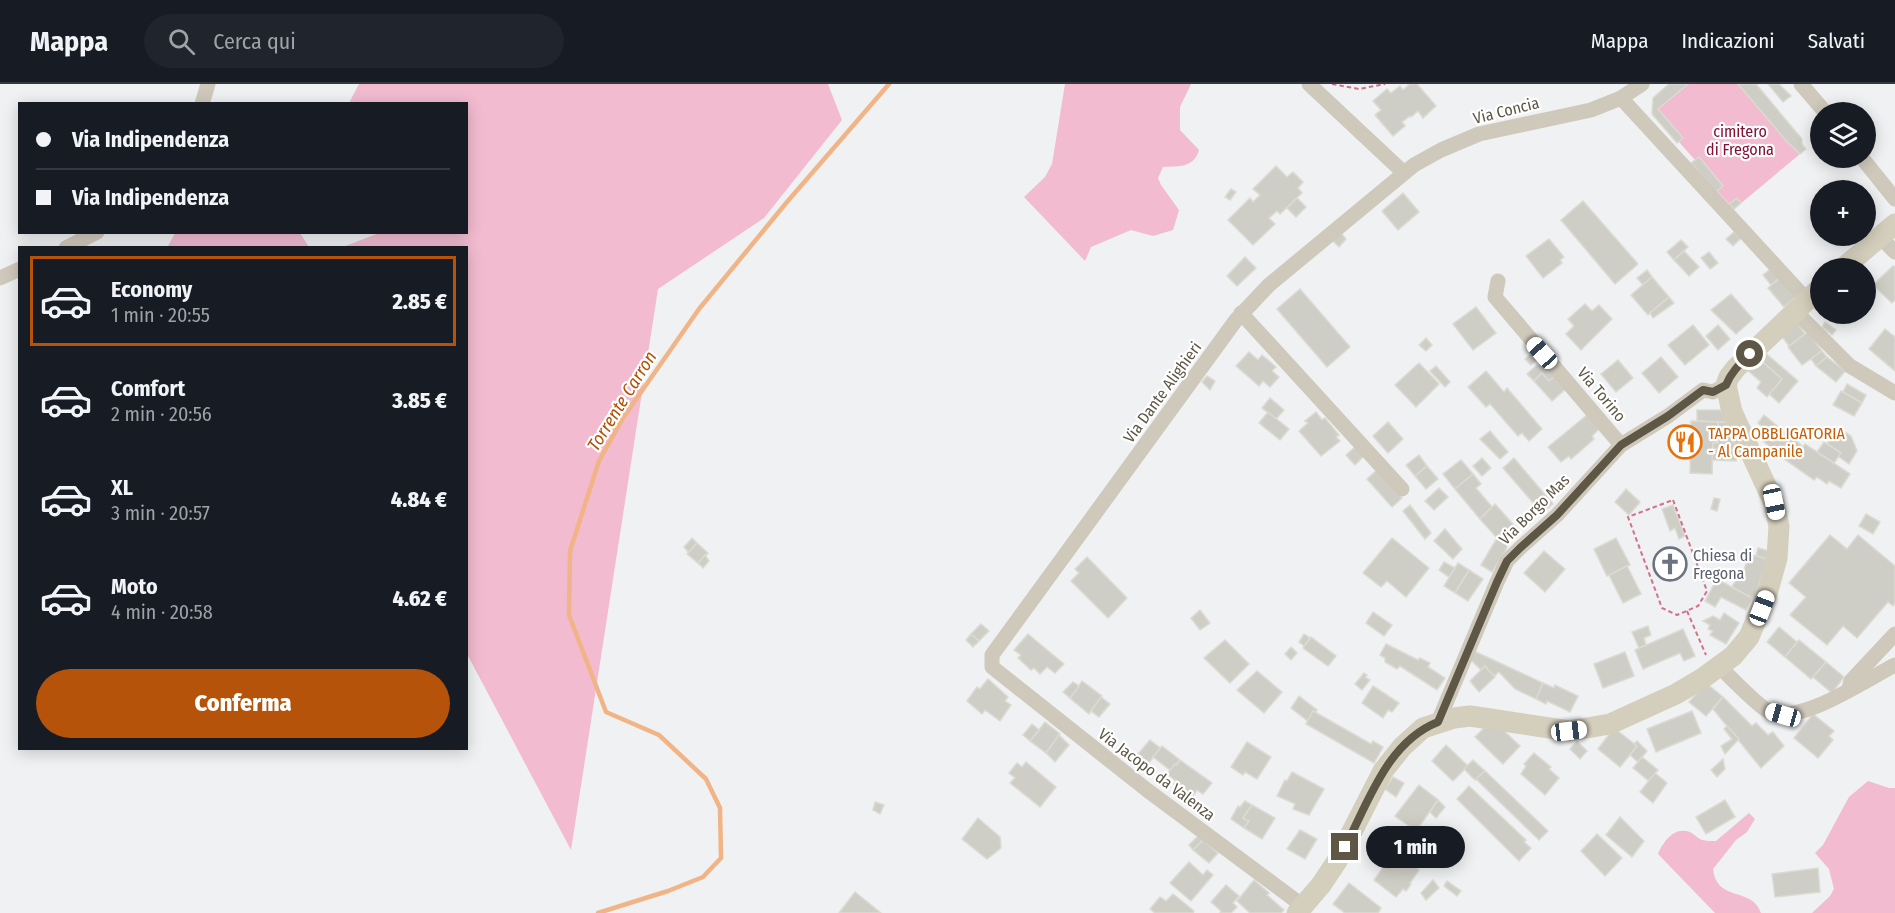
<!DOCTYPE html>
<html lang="it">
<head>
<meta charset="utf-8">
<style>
	:root { --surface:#171b24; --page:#20242c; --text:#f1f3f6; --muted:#9ea1a6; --line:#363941; --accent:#b45309 }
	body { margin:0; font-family:"Fira Sans Condensed",sans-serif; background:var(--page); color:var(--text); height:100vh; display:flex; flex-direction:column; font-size:22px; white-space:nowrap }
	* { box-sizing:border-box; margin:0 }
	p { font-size:20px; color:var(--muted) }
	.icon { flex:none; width:33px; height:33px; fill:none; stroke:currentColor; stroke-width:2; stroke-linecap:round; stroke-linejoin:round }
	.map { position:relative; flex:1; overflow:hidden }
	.side { position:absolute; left:18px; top:162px; width:450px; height:504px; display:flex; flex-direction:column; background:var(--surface); border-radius:0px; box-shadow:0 3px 15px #0003 }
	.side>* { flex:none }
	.banner { position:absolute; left:18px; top:18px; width:450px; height:132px; border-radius:0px; box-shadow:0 3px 15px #0003; display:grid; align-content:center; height:132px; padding:0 18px; background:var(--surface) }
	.tools { position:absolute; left:1810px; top:18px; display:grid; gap:12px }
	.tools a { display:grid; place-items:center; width:66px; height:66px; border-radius:50%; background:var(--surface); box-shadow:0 3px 15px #0003; font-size:30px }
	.end { position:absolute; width:27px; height:27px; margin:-14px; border:8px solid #5e5746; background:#fff; box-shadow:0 0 0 3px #fff }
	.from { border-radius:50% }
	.bubble { position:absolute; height:42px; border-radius:21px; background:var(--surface); box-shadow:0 3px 15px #0003; font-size:20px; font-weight:800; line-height:42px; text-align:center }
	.car { position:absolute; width:18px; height:36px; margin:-18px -9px; border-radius:8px; box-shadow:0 0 4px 2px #0007; background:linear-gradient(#fff 24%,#345 0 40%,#fff 0 76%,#345 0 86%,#fff 0) }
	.banner b { display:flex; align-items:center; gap:21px; height:57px; font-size:22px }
	.banner b+b { border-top:2px solid var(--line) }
	.banner i { width:15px; height:15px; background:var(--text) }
	ul { padding:10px 0 0; list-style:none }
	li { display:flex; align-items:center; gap:18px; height:90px; margin:0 12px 9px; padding:0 6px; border:3px solid transparent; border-radius:0px }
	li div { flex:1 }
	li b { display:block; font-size:22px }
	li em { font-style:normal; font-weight:800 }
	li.active { border-color:var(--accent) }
	li>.icon { width:54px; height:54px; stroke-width:1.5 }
	.primary-button { display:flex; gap:12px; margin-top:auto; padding:12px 18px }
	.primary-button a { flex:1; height:69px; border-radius:36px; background:var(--accent); color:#fff; font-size:24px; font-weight:800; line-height:69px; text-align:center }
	header { display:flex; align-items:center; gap:36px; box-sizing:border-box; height:84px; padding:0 30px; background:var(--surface); border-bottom:2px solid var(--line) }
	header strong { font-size:28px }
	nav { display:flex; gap:33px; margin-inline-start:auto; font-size:21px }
	.search { width:420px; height:54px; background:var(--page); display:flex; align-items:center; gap:15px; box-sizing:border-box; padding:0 21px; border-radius:33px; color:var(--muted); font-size:22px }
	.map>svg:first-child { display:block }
	.green { fill:#f2bbd0 }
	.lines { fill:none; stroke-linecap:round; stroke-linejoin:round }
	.stream { stroke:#f1b486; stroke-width:4.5 }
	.building { fill:#cfcec6; stroke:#dbdbd3; stroke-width:1.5 }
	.path { stroke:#d2718b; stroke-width:2; stroke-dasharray:4.5 3; stroke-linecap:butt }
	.minor { stroke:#cfc9bc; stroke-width:15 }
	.secondary { stroke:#d4cebc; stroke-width:21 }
	.route { stroke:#5e5746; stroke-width:8 }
	.labels { text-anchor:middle; stroke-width:4.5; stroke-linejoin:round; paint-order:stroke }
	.street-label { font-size:16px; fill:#5e5746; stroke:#fff }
	.park-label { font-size:16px; fill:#841131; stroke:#fff }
	.food-label { font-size:16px; fill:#c56008; stroke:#fff; text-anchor:start }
	.worship-label { font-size:16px; fill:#5b616d; stroke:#fff; text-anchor:start }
	.water-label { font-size:18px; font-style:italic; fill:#b35004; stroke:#fff }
</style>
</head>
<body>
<header>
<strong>Mappa</strong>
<div class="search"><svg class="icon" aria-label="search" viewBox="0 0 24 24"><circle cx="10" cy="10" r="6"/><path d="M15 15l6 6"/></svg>Cerca qui</div>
<nav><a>Mappa</a><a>Indicazioni</a><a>Salvati</a></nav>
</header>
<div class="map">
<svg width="1895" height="829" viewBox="0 0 1895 829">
	<rect width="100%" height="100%" fill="#eff1f2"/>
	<g class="green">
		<polygon points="359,0 828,0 842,36 764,134 658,205 571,766 467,570 466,164 343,163 379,149 466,148 466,20 349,19"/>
		<path d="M1065,0H1191L1180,23V46L1199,66C1194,84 1179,82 1163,83L1158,94L1161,101L1179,126L1173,146L1153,152L1131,146L1091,163L1085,177L1024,113L1045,93L1052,80Z"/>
		<polygon points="1669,0 1756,0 1802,55 1802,60 1806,65 1734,125 1691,79 1695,76 1679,58 1677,59 1652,30 1653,14"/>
		<polygon points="300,149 309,163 168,162 175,149"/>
		<polygon points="1868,697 1889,704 1895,704 1895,829 1812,829 1830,812 1834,805 1829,785 1815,769 1823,761 1849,713"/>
		<path d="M1749,729L1755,735L1747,748L1736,756L1713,785C1717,819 1752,802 1761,829H1715L1658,770C1663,758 1674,742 1690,748C1694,750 1697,754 1702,756C1706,757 1712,757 1716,757Z"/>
	</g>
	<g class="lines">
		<polyline class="stream" points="598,829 668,807 703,793 721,774 720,724 706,695 659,651 606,628 569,531 570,467 599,377 623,334 699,225 787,118 889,0"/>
	</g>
	<g class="building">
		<polygon points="1408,0 1417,0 1436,22 1423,34 1418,27 1411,33 1410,32 1402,38 1405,42 1393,52 1375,31 1381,26 1373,17 1387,5 1391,9 1400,2 1403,6 1409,1"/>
		<polygon points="1669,0 1688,0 1658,25 1683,54 1677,59 1652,30 1653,14"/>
		<polygon points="1738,0 1756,0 1802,55 1802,60 1806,65 1800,70 1788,59"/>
		<polygon points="1768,0 1779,0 1791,12 1783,18"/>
		<polygon points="1699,73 1723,102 1716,108 1691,79"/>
		<polygon points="1276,82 1287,93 1293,88 1303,98 1298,104 1302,109 1280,130 1277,127 1269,134 1275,140 1253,161 1228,136 1250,114 1253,118 1260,111 1253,105"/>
		<polygon points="1231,105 1236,108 1230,116 1225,113"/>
		<polygon points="1403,109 1419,128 1398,146 1382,127"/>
		<polygon points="1297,114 1306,123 1296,133 1287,124"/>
		<polygon points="1737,114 1741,119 1734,125 1729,120"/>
		<polygon points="1583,117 1638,180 1615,200 1561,136"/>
		<polygon points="1734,148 1741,154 1733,162 1726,155"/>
		<polygon points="1341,149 1346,155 1339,163 1333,157"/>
		<polygon points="1549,155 1564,173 1560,176 1562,179 1543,194 1526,172"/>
		<polygon points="1681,156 1688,163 1674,176 1667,168"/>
		<polygon points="1684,167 1699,183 1689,192 1674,176"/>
		<polygon points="1709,168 1718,179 1710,185 1701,174"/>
		<polygon points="1245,173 1256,184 1237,202 1227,192"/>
		<polygon points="1774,182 1782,192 1771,201 1763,191"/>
		<polygon points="1893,182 1895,183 1895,216 1892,219 1873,201"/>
		<polygon points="1647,186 1652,193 1643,201 1637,194"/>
		<polygon points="1782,192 1798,211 1784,223 1768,204"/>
		<polygon points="1652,193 1669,213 1648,231 1631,211"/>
		<polygon points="1300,205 1350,263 1327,283 1277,225"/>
		<polygon points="1731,210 1753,235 1736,250 1711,226"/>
		<polygon points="1821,212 1821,230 1830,230 1825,234 1812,221"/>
		<polygon points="1669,213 1674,219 1653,234 1650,229"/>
		<polygon points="1585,220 1592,227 1599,221 1612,235 1581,266 1566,250 1574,242 1568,235"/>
		<polygon points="1476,223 1496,249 1473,266 1453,240"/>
		<polygon points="1797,238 1805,250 1789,262 1780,250"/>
		<polygon points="1825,238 1836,246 1832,251 1822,243"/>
		<polygon points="1693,241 1709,261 1685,281 1668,261"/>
		<polygon points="1718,241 1730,255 1718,266 1706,252"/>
		<polygon points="1885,245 1895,253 1895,287 1869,265"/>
		<polygon points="1808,248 1822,267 1802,281 1788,263"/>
		<polygon points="1426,254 1432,261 1426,267 1419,261"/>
		<polygon points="1534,267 1539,273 1531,281 1525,275"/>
		<polygon points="1763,267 1798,297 1779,319 1769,310 1782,295 1757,273"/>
		<polygon points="1822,267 1827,273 1816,282 1811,275"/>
		<polygon points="1249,268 1258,276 1262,271 1276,283 1272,287 1279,293 1270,303 1263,297 1259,302 1236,282"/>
		<polygon points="1661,273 1678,293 1659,309 1642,289"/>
		<polygon points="1757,273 1782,295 1767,313 1757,304 1761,298 1746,285"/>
		<polygon points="1827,273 1845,287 1836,298 1816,282"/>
		<polygon points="1618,276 1633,294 1616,308 1601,290"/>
		<polygon points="1419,279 1439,300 1416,323 1395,301"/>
		<polygon points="1537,281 1549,282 1557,290 1549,297 1542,289 1534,297 1527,290"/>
		<polygon points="1436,282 1450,298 1445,303 1430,287"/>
		<polygon points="1486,287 1504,308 1507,304 1542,345 1529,357 1522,349 1518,352 1490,320 1486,323 1468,303"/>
		<polygon points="1542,289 1549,297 1557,290 1568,303 1552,317 1534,297"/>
		<polygon points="1207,292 1215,297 1210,306 1202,298"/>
		<polygon points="1847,300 1866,311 1862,319 1843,308"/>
		<polygon points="1841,307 1862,319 1854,332 1833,321"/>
		<polygon points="1270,314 1284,326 1276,335 1262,324"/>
		<polygon points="1697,326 1721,326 1726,338 1697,337"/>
		<polygon points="1268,328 1289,345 1280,356 1259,339"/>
		<polygon points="1316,328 1322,336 1325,334 1339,351 1336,353 1340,357 1321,372 1299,347 1308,339 1305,337"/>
		<polygon points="1587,331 1599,345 1592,352 1594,355 1571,375 1569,372 1561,378 1548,363"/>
		<polygon points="1764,331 1776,341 1769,349 1758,339"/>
		<polygon points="1691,337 1718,338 1718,359 1713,359 1712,390 1690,389"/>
		<polygon points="1388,338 1403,355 1388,369 1373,352"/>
		<polygon points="1718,338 1726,338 1737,366 1713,365 1713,359 1718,359"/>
		<polygon points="1776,341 1797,357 1783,374 1763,357"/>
		<polygon points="1838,344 1851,352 1857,367 1849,380 1838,372 1841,369 1827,360"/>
		<polygon points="1490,347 1508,368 1500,375 1480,355"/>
		<polygon points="1797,357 1803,363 1805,360 1850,390 1841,404 1829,397 1827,400 1817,393 1814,396 1783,374"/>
		<polygon points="1824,358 1841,369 1834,379 1817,368"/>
		<polygon points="1355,363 1364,372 1355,381 1346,371"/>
		<polygon points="1713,365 1737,366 1736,377 1712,376"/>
		<polygon points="1419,371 1427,382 1415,392 1406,381"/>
		<polygon points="1482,374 1491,384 1482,392 1473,382"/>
		<polygon points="1514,374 1553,420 1542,429 1503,384"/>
		<polygon points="1461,376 1473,390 1455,405 1443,390"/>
		<polygon points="1427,382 1438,395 1426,405 1415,392"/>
		<polygon points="1377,386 1402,414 1392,423 1367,395"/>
		<polygon points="1473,390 1481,400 1476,404 1492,423 1480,435 1455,405"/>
		<polygon points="1439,404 1448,413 1434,426 1425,417"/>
		<polygon points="1626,405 1640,418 1629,431 1615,418"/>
		<polygon points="1714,414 1720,415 1717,427 1711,425"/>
		<polygon points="1495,420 1519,447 1504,460 1497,454 1480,435"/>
		<polygon points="1410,421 1431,449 1425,455 1403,427"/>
		<polygon points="1673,421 1685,452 1679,455 1675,444 1670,447 1662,425"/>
		<polygon points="1866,430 1880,438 1873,450 1859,442"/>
		<polygon points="1445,445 1462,465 1453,475 1434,457"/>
		<polygon points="1830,451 1847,465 1858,451 1895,482 1895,519 1893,522 1888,518 1857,554 1843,542 1827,561 1790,531 1806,513 1789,499"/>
		<polygon points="692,454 697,459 689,469 684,463"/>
		<polygon points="1392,454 1429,484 1406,513 1387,497 1381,503 1363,489"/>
		<polygon points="1497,454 1504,460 1509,456 1506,466 1492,488 1481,481"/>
		<polygon points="1616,454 1630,481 1607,492 1594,465"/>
		<polygon points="697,459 708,469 698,479 687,470"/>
		<polygon points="1758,464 1769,467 1767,475 1756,472"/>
		<polygon points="1544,467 1565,485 1545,508 1524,489"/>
		<polygon points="1749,470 1767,475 1756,509 1752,514 1732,503 1737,494 1741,496"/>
		<polygon points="705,471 709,477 703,484 698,479"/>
		<polygon points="1087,473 1127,514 1108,534 1071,497 1079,489 1075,485"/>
		<polygon points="1444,478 1455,484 1449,493 1439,486"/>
		<polygon points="1458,479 1469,486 1455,509 1444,502"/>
		<polygon points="1627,482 1641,510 1623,519 1609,491"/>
		<polygon points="1469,486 1483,495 1468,517 1455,509"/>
		<polygon points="1717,495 1752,514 1746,526 1721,513 1715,523 1705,517"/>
		<polygon points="1200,526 1210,539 1200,546 1191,534"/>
		<polygon points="1373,528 1392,541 1384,552 1366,539"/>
		<polygon points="1724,529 1739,539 1726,560 1710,551 1713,547 1708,545 1710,541 1703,537 1713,532 1720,536"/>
		<polygon points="981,540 989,547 979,557 971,550"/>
		<polygon points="1648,542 1651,551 1644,554 1646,561 1639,564 1632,548"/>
		<polygon points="1779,543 1797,558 1785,573 1767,558"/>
		<polygon points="1683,545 1695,572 1684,577 1680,569 1643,585 1635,566"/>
		<polygon points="971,550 979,557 973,563 966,556"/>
		<polygon points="1028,550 1064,580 1055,589 1047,583 1040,590 1034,584 1031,586 1018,574 1021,571 1014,566"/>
		<polygon points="1304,550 1310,554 1304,562 1299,558"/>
		<polygon points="1311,553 1336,572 1328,582 1303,564"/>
		<polygon points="1225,556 1249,580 1230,599 1204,574"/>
		<polygon points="1799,556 1826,578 1811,595 1785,573"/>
		<polygon points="1386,560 1418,576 1420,574 1430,579 1428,583 1445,594 1437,606 1400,582 1397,585 1385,578 1385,574 1380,571"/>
		<polygon points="1291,563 1297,569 1291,576 1285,570"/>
		<polygon points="1476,568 1543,599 1536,615 1515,605 1499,588 1494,592 1485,582 1481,586 1469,574"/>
		<polygon points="1625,568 1634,592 1603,604 1594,580"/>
		<polygon points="1826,578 1844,593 1832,609 1813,593"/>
		<polygon points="1485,582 1495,593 1479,608 1470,597"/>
		<polygon points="1257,587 1282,608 1264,629 1237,606"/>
		<polygon points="1364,589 1367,591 1365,593 1370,596 1362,606 1355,600"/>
		<polygon points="988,595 1008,613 1005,617 1011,621 1000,637 985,626 982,630 967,617 977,603 980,605"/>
		<polygon points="1082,597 1102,612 1089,630 1070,614"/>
		<polygon points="1073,598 1079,602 1070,614 1063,608"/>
		<polygon points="1543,599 1554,604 1555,601 1578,612 1570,628 1547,617 1546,620 1536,615"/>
		<polygon points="1706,599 1723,613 1706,632 1689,618"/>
		<polygon points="1373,602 1399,619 1392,628 1388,626 1383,634 1362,619"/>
		<polygon points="1299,612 1317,626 1315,629 1313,627 1308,637 1291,624"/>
		<polygon points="1101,613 1110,620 1099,633 1091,627"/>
		<polygon points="1723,613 1752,642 1756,639 1768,651 1773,648 1784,662 1761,684 1713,625"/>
		<polygon points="1313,627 1371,660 1373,657 1383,663 1374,679 1306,640"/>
		<polygon points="1692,627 1701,649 1656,668 1647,645"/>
		<polygon points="1813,630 1834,647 1829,652 1833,656 1818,674 1794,654"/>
		<polygon points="1045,638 1060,650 1046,669 1030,657"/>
		<polygon points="1032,640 1039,646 1030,657 1023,651"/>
		<polygon points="1727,642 1739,655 1725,670 1721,662 1732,655 1724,645"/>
		<polygon points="1484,644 1502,645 1520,662 1503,680 1475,653"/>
		<polygon points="1614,644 1637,662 1620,683 1598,665"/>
		<polygon points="1059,651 1069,661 1055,678 1046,669"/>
		<polygon points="1150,656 1160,664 1149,679 1138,670"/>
		<polygon points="1577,657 1587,667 1580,675 1570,665"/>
		<polygon points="1637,657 1647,667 1638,678 1630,671 1637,662 1634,660"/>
		<polygon points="1247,658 1271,673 1257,695 1245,688 1243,691 1231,683"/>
		<polygon points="1446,661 1468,682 1453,697 1432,677"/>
		<polygon points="1162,662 1180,676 1170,686 1153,673"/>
		<polygon points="1534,669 1551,683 1549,685 1559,694 1545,711 1521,690 1526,682 1524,680"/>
		<polygon points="1642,673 1658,686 1649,697 1633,684"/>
		<polygon points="1723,675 1725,685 1717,693 1711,686"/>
		<polygon points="1180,676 1212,699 1203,710 1197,706 1192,714 1174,700 1176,697 1167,690 1175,680 1177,681"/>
		<polygon points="1473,676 1485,687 1475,696 1464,685"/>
		<polygon points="1026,678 1056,703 1040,723 1010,699 1015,694 1009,689 1017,679 1022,683"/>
		<polygon points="1485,687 1548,747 1539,756 1476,695"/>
		<polygon points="1292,688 1324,705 1309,731 1293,725 1295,720 1277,712 1285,696 1287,697"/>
		<polygon points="1655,689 1667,699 1653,719 1640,708"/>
		<polygon points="1393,693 1404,699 1396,713 1385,705"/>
		<polygon points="1419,701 1438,716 1416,747 1395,732"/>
		<polygon points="1469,702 1526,756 1524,758 1531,764 1519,777 1457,715"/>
		<polygon points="1438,716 1445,723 1436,734 1430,728"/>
		<polygon points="1725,716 1735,733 1706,750 1696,733"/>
		<polygon points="1245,717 1252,721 1243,734 1249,737 1244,744 1231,735 1238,722 1240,723"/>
		<polygon points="875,718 884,721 880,730 873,726"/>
		<polygon points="1252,721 1275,734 1262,755 1244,744 1249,737 1243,734"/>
		<polygon points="1620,733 1644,757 1632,773 1606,751"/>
		<polygon points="978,734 1000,753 1001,764 987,775 962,755"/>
		<polygon points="1300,746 1317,755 1305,775 1287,765"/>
		<polygon points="1597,750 1622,774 1605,792 1581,767"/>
		<polygon points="1198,752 1203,756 1193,766 1189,761"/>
		<polygon points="1203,756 1218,769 1209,779 1193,766"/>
		<polygon points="1393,770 1404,778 1406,775 1419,786 1410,799 1411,800 1406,807 1403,805 1396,813 1374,796"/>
		<polygon points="1189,778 1203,791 1207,786 1213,791 1191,817 1170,799"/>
		<polygon points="1818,784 1820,808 1775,813 1772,790"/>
		<polygon points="1254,796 1269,809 1267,811 1284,826 1281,829 1250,829 1237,817"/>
		<polygon points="1433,796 1439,804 1426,816 1421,809"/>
		<polygon points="1447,797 1461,807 1457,812 1444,802"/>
		<polygon points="1349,799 1381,824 1378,829 1345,829 1333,820"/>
		<polygon points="1226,801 1239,812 1233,819 1237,823 1231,829 1220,829 1221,827 1211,818"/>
		<polygon points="855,808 881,829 839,829"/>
		<polygon points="1173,810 1194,827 1193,829 1155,829 1150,825 1160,813 1166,817"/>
	</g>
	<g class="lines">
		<g class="path">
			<polyline points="1332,0 1359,5 1385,0"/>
			<polygon points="1673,416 1707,507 1698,522 1677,531 1662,524 1628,433"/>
			<polyline points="1687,527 1706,571"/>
		</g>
		<g class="minor">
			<polyline points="1309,0 1403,88"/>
			<polyline points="1801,0 1825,28"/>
			<polyline points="1621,14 1807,216"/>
			<polyline points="202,20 208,0"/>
			<polyline points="1862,74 1895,115"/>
			<polyline points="1880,153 1895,168"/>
			<polyline points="66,164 97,148"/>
			<polyline points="0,194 20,185"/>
			<polyline points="1498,197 1495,213 1621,361"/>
			<polyline points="1795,227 1850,282 1895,309"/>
			<polyline points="1241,229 1402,405"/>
			<path d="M1720,583C1731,594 1756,620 1768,627C1798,643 1867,595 1895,581"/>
			<polyline points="1849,604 1851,597 1895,550"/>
			<polyline points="1438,638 1497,498 1507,477 1520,464 1557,431 1621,361 1668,332 1703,306 1713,308 1726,301"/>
			<polyline points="1303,822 1147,706 992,583 992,571 1236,236 1269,201 1414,81 1441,66 1479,50 1591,26 1621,14 1642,0"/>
		</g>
		<g class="secondary">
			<polyline points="1843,184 1895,140"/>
			<polyline points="1297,829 1321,801 1337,777 1383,687 1402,663 1423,644 1454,634 1470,632 1569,647 1610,640 1676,610 1703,594 1733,572 1749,553 1767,510 1777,474 1779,442 1774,419 1732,328 1726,301 1729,293 1736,284 1821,203"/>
		</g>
	</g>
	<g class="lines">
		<path class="route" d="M1345,763C1368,719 1387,658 1438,638L1497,498L1507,477L1520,464L1557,431L1621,361L1668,332L1703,306L1713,308L1726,301C1731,288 1741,279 1750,270"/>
	</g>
	<defs>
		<symbol id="restaurant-ring" viewBox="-11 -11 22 22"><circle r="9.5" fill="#fff" stroke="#e8710a" stroke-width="1.5"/><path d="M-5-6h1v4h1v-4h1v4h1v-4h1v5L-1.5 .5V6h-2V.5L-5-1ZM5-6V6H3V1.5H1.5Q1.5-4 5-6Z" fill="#e8710a"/></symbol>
		<symbol id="church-ring" viewBox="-11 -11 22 22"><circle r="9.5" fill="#fff" stroke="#6b7280" stroke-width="1.5"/><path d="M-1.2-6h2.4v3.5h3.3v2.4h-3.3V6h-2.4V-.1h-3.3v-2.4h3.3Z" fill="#6b7280"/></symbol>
	</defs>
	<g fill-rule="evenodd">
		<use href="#restaurant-ring" x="1666" y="339" width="38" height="38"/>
		<use href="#church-ring" x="1651" y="461" width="38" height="38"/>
	</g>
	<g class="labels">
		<g class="street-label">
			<text transform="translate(1506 26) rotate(-14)" y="6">Via Concia</text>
			<text transform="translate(1162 308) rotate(-54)" y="6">Via Dante Alighieri</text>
			<text transform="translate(1602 310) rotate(50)" y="6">Via Torino</text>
			<text transform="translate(1534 425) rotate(-45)" y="6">Via Borgo Mas</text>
			<text transform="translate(1157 690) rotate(37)" y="6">Via Jacopo da Valenza</text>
		</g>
		<g class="park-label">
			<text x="1740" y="53">cimitero<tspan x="1740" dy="18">di Fregona</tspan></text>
		</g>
		<g class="food-label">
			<text x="1708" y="355">TAPPA OBBLIGATORIA<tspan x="1708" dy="18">- Al Campanile</tspan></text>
		</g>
		<g class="worship-label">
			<text x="1693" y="477">Chiesa di<tspan x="1693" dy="18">Fregona</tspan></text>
		</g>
		<g class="water-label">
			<text transform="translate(622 317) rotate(-58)" y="6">Torrente Carron</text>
		</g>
	</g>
</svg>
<div class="tools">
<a><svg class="icon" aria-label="layers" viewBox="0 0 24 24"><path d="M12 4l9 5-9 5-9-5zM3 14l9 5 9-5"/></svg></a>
<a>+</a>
<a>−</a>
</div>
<i class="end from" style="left:1750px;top:270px"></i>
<i class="end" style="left:1345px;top:763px"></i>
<div class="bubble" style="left:1366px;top:742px;width:99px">1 min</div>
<i class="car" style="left:1542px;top:269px;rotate:318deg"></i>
<i class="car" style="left:1774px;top:418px;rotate:168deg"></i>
<i class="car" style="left:1762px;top:524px;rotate:21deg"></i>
<i class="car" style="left:1783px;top:631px;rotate:286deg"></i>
<i class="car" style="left:1569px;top:647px;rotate:83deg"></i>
<div class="banner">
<b><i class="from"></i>Via Indipendenza</b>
<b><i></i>Via Indipendenza</b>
</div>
<section class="side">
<ul>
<li class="active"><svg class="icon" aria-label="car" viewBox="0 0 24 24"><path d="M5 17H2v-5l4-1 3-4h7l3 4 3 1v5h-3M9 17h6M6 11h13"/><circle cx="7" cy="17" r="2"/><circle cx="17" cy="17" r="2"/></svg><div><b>Economy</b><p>1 min · 20:55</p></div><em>2.85 €</em></li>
<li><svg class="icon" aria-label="car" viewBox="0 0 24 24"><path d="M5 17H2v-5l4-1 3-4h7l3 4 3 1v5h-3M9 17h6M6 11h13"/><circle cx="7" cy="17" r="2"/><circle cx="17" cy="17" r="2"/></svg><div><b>Comfort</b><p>2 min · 20:56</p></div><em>3.85 €</em></li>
<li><svg class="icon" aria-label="car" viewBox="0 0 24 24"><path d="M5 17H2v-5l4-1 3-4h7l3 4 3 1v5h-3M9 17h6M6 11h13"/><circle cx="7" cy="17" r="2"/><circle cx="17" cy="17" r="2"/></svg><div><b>XL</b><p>3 min · 20:57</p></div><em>4.84 €</em></li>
<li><svg class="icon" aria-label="car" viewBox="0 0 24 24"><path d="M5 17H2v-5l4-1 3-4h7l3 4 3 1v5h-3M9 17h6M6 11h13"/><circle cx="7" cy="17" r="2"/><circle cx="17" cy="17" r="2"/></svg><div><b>Moto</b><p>4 min · 20:58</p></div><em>4.62 €</em></li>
</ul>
<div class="primary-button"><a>Conferma</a></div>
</section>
</div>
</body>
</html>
